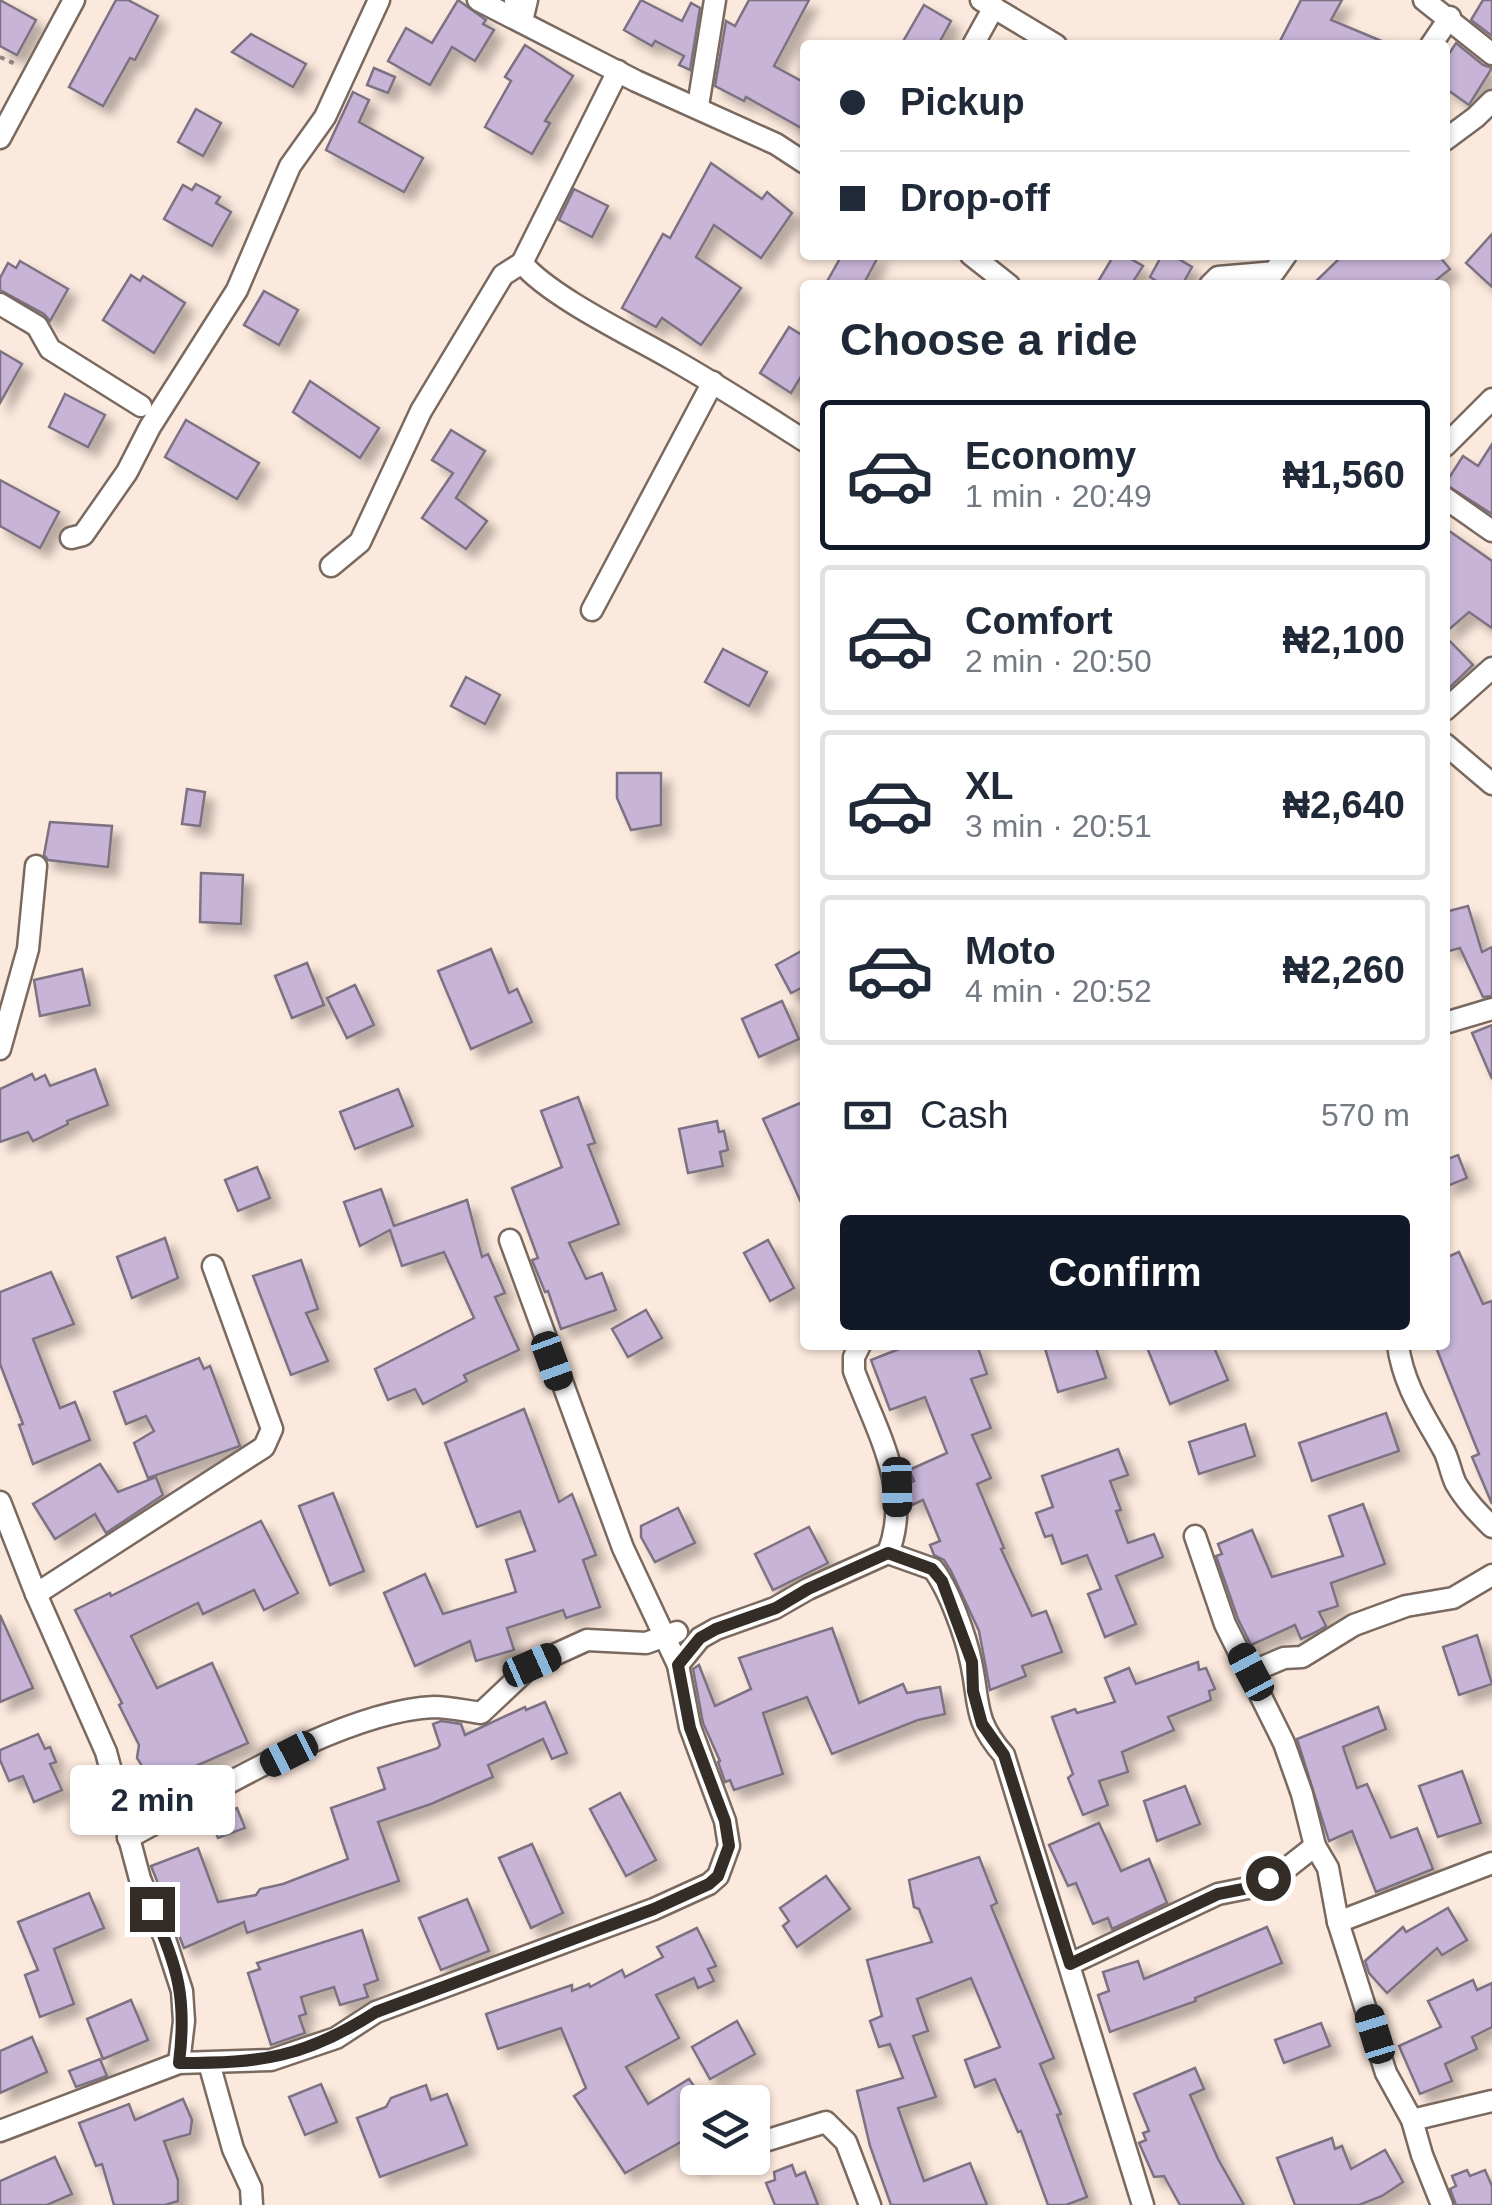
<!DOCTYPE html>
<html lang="en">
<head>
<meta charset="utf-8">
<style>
	:root { --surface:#fff; --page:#f6f6f7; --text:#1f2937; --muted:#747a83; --line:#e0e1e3; --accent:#111827 }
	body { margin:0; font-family:Helvetica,sans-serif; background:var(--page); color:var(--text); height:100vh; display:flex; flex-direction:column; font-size:38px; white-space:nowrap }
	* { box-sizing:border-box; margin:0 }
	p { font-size:32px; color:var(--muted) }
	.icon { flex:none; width:55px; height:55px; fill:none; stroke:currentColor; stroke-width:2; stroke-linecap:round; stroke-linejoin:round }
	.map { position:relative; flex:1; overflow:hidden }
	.drawer { position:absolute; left:800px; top:280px; width:650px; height:1070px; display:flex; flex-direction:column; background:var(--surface); border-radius:10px; box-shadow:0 2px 8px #0004 }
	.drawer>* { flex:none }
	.guide { position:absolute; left:800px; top:40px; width:650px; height:220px; border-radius:10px; box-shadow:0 2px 8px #0004; display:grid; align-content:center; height:220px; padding:0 40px; background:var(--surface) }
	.fabs { position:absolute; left:680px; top:2085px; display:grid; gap:20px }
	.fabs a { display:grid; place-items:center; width:90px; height:90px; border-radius:10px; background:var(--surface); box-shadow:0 2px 8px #0004; font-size:50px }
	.end { position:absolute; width:45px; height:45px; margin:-22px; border:12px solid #332c27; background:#fff; box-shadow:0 0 0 5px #fff }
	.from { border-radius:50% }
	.bubble { position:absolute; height:70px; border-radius:10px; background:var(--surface); box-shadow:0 2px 8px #0004; font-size:32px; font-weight:700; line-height:70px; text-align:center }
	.car { position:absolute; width:30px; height:60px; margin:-30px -15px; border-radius:12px; box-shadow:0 0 8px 2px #0007; background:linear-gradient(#222 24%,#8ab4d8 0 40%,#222 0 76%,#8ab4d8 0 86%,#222 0) }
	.guide b { display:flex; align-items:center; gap:35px; height:95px; font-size:38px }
	.guide b+b { border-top:2px solid var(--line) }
	.guide i { width:25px; height:25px; background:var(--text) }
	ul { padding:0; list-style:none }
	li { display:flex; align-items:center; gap:30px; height:150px; margin:0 20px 15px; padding:0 20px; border:5px solid var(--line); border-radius:10px }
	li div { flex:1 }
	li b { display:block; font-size:38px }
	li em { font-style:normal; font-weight:700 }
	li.current { border-color:var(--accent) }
	li>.icon { width:90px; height:90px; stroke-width:1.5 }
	h2 { padding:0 40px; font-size:45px; line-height:120px }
	.pay { display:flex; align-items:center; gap:25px; height:110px; padding:0 40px; font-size:38px }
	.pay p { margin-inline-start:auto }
	.action { display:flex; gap:20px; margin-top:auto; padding:20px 40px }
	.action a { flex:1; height:115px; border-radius:10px; background:var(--accent); color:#fff; font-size:40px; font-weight:700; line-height:115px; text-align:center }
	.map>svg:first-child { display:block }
	.building { fill:#c7b4d7; stroke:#7b7282; stroke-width:2.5; filter:url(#shadow) }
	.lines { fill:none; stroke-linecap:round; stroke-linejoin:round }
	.minor-casing { stroke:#79695f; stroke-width:25 }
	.path { stroke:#8f837a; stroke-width:4; stroke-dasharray:5 5; stroke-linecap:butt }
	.minor { stroke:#fff; stroke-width:20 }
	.route { stroke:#332c27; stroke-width:12 }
</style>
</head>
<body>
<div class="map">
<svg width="1492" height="2205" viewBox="0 0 1492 2205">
	<defs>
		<filter id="shadow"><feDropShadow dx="9" dy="9" stdDeviation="5" flood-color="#0004"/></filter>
	</defs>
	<rect width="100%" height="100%" fill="#fce9dd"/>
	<g class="building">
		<polygon points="0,0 36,20 17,55 0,46"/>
		<polygon points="116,0 128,0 158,16 135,60 130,58 103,106 69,87"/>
		<polygon points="458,0 486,20 483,24 494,30 475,61 452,47 430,85 388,61 406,28 432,43"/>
		<polygon points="641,0 682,21 691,3 700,8 690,70 679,65 684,56 655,41 652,46 624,30"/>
		<polygon points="749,0 809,0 774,66 805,83 805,130 746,97 744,101 715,86 726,21 735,26"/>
		<polygon points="1301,0 1342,0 1331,20 1391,45 1278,45"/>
		<polygon points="1483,0 1492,0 1492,36 1471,20"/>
		<polygon points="924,5 951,21 938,45 901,45"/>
		<polygon points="251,34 306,64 293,87 232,52"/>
		<polygon points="1456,43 1483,65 1492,68 1469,105 1445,88 1445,60"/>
		<polygon points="525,45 573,76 545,121 550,123 532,154 485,127 511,81 505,77"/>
		<polygon points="374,68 395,77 388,93 367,85"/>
		<polygon points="353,92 369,100 359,122 423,158 404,192 326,150"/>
		<polygon points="196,109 221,123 203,156 178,142"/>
		<polygon points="711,163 762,199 767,192 792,213 761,258 714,225 696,257 741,288 701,345 662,318 656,327 622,308 663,234 670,238"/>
		<polygon points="196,184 220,197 216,203 231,212 212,246 164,219 183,185 192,190"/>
		<polygon points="574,189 608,206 592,237 559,220"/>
		<polygon points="1492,234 1492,287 1466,263"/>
		<polygon points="842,255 879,255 863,285 825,285"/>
		<polygon points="1114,255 1124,255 1143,266 1131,285 1096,285"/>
		<polygon points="1162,255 1172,255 1192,267 1182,285 1163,285 1150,277"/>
		<polygon points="1343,255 1438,255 1450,269 1430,285 1312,285"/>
		<polygon points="20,261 68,289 50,321 44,314 0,290 0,278 8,263 16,268"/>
		<polygon points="131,275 140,281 143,276 185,303 154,353 103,320"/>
		<polygon points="264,291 298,310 279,345 244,325"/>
		<polygon points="789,327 805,337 805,370 791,393 760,373"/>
		<polygon points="0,351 22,364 0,403"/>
		<polygon points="310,381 379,428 360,458 293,412"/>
		<polygon points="65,394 105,415 88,447 49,427"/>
		<polygon points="186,420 259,463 237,499 165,457"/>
		<polygon points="451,430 485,451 456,498 487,521 466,549 422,518 453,473 432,460"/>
		<polygon points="1492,444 1492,514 1445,484 1463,456 1478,466"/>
		<polygon points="0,480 59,512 40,548 0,526"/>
		<polygon points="1445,528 1492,561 1492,628 1469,612 1445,633"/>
		<polygon points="1445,636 1473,665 1445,692"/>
		<polygon points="723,649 767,672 749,706 705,682"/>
		<polygon points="466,677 500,695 485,724 451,706"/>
		<polygon points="617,773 661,773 661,825 631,830 617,798"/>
		<polygon points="187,789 205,792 200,826 182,824"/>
		<polygon points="50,822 112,826 108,867 48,860 44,855"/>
		<polygon points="201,873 243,875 241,924 200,922"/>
		<polygon points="1468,906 1482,952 1492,947 1492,996 1483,997 1460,948 1449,951 1445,939 1445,912"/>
		<polygon points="491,949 509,993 517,989 532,1022 471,1049 438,971"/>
		<polygon points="805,949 805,986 791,993 776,965"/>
		<polygon points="307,963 324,1005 292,1018 275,976"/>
		<polygon points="82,969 90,1005 40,1016 34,980"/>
		<polygon points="355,985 374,1025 347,1038 327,998"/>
		<polygon points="782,1001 799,1039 759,1057 742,1019"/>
		<polygon points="1492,1025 1492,1079 1472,1033"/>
		<polygon points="95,1069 108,1105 67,1121 68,1124 33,1141 28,1132 0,1142 0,1089 32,1074 35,1080 45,1075 50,1086"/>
		<polygon points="398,1089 413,1126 355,1149 340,1112"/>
		<polygon points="578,1097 595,1143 588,1145 619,1224 569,1243 586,1279 602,1273 616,1310 561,1329 548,1291 545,1292 532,1260 538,1258 512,1188 562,1167 541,1111"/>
		<polygon points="805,1101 805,1211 763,1119"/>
		<polygon points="717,1121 719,1132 724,1131 728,1150 720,1152 723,1166 688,1173 679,1129"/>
		<polygon points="1458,1155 1467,1178 1445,1187 1445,1160"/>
		<polygon points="257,1167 270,1198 238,1211 225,1180"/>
		<polygon points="381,1189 394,1226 467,1200 482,1257 488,1254 505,1293 495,1297 519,1350 464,1375 467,1381 423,1404 415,1389 388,1400 375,1369 474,1318 444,1252 402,1266 390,1230 360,1246 344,1202"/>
		<polygon points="165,1238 178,1278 132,1298 117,1257"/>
		<polygon points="768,1240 794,1288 770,1301 744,1253"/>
		<polygon points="1459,1252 1483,1304 1492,1301 1492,1504 1472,1457 1479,1454 1435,1345 1445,1345 1445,1258"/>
		<polygon points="301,1260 318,1309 306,1313 328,1361 291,1375 253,1276"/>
		<polygon points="51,1272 74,1324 33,1339 60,1408 75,1402 90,1440 33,1464 19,1425 23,1424 0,1364 0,1292"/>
		<polygon points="646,1310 662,1338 628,1357 612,1329"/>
		<polygon points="909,1345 977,1345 987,1374 971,1379 991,1428 972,1435 991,1478 977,1484 1004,1548 1001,1549 1032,1616 1046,1611 1062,1652 1022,1666 1026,1676 990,1690 979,1631 951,1571 944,1560 934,1555 930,1545 940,1541 923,1500 912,1505 910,1500 908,1484 914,1481 909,1470 947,1453 925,1397 890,1410 871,1360"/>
		<polygon points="1044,1345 1095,1345 1106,1378 1058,1392"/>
		<polygon points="1146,1345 1213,1345 1228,1380 1170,1404"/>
		<polygon points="199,1358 204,1369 210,1366 240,1446 148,1478 134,1443 154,1431 146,1416 126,1424 114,1392"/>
		<polygon points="524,1409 559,1502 572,1494 596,1555 583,1560 600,1607 566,1618 563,1610 507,1628 514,1650 476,1661 470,1641 415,1666 384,1593 425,1574 443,1614 516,1592 506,1560 535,1551 520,1511 477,1527 445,1443"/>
		<polygon points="1386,1413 1399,1451 1312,1481 1299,1443"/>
		<polygon points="1245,1424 1255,1456 1199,1474 1189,1442"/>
		<polygon points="1118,1449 1128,1475 1110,1481 1121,1510 1116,1511 1128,1543 1154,1534 1163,1557 1116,1576 1136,1624 1105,1637 1088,1594 1101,1589 1087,1555 1062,1564 1052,1535 1045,1537 1036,1513 1053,1507 1042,1476"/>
		<polygon points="100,1464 118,1492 156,1477 163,1495 106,1533 95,1514 55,1539 33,1504"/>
		<polygon points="333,1493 364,1571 330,1585 299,1506"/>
		<polygon points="1363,1504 1385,1564 1331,1583 1338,1606 1319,1612 1326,1626 1316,1632 1301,1639 1295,1625 1251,1645 1238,1619 1216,1556 1222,1554 1218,1544 1252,1530 1272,1577 1343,1556 1329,1516"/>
		<polygon points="678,1508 695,1543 655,1562 641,1537 641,1526"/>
		<polygon points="261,1521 298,1593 264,1610 254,1590 203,1614 198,1603 131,1636 157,1688 212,1663 248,1743 196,1766 202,1781 171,1799 162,1780 156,1783 149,1777 137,1758 139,1745 119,1705 122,1703 75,1610 110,1593 111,1596"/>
		<polygon points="809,1527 828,1563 773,1590 755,1554"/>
		<polygon points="0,1615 33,1688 0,1702"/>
		<polygon points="832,1628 859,1703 903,1684 907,1693 940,1687 945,1714 918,1720 832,1754 807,1697 763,1713 783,1774 734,1790 730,1780 725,1782 718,1762 720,1761 703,1723 693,1669 699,1665 715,1706 751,1689 739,1658"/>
		<polygon points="1477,1635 1492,1684 1459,1695 1443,1647"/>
		<polygon points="1198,1662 1199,1670 1206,1668 1215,1689 1209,1691 1211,1700 1168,1717 1174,1730 1122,1752 1128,1772 1099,1781 1108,1805 1083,1815 1068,1778 1073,1774 1052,1717 1075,1709 1077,1713 1115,1702 1105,1678 1129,1668 1136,1684"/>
		<polygon points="545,1702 567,1753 552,1759 543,1739 488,1765 493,1777 431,1804 378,1822 399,1881 247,1933 244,1922 184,1948 151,1866 198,1848 218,1902 256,1895 260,1889 283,1884 348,1859 331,1808 385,1789 378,1768 438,1748 440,1745 433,1724 441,1721 461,1724 465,1735 525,1707 526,1710"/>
		<polygon points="1378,1707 1386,1729 1343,1747 1357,1788 1367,1784 1391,1838 1417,1828 1433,1869 1376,1892 1352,1831 1329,1841 1297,1739"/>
		<polygon points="38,1734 45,1749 50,1747 56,1762 50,1764 62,1790 34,1802 23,1776 9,1781 0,1760 0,1750"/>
		<polygon points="1462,1771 1481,1823 1438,1837 1419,1786"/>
		<polygon points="1185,1786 1200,1824 1157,1841 1144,1801"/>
		<polygon points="620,1793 656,1860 626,1876 590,1809"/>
		<polygon points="237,1808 245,1828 218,1838 210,1818"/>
		<polygon points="1099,1823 1121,1871 1149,1859 1167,1903 1112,1929 1108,1918 1093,1924 1076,1883 1068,1886 1049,1845"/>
		<polygon points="532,1844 563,1913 531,1928 499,1858"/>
		<polygon points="979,1857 997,1903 991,1906 1054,2058 1040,2064 1061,2114 1057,2115 1087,2197 1066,2205 1048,2205 1021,2131 1018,2132 995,2079 975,2087 965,2060 1000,2047 971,1978 917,1999 928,2031 913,2036 936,2097 898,2108 924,2181 970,2163 987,2205 891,2205 870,2146 857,2091 903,2078 890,2044 879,2047 870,2021 882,2016 867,1960 932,1942 919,1909 914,1907 909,1880"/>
		<polygon points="826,1876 850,1909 797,1947 783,1926 789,1921 780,1908"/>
		<polygon points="89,1893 104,1928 54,1949 74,2004 40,2017 25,1975 38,1970 18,1922"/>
		<polygon points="467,1899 489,1951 441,1970 419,1918"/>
		<polygon points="1448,1908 1467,1940 1442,1955 1437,1948 1387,1993 1369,1973 1365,1961 1403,1927 1406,1932"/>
		<polygon points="1267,1927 1282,1963 1195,1998 1196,2001 1110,2032 1098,1995 1109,1991 1103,1972 1138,1961 1144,1979"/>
		<polygon points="697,1928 716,1966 708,1969 714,1981 698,1988 694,1978 656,1995 679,2038 626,2067 648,2104 689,2079 698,2092 698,2168 681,2142 625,2173 574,2096 586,2088 561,2028 498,2049 486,2014 572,1985 572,1991 589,1984 590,1987 622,1970 625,1977 663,1957 657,1947"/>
		<polygon points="362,1930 378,1980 364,1985 368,1997 340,2005 334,1987 301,1997 306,2014 299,2016 305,2033 271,2045 248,1973 260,1969 257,1963"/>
		<polygon points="1473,1980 1477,1990 1492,1983 1492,2027 1472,2037 1477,2049 1445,2064 1452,2081 1420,2094 1399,2046 1441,2027 1428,2001"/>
		<polygon points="131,2000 148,2040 103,2059 87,2019"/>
		<polygon points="737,2021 755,2054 710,2079 692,2047"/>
		<polygon points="1321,2023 1330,2046 1284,2063 1275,2040"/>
		<polygon points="32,2037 47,2072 0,2093 0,2051"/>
		<polygon points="100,2059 107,2076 76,2087 69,2071"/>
		<polygon points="1195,2068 1204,2089 1190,2095 1218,2159 1244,2205 1180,2205 1164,2176 1154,2177 1139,2143 1146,2140 1143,2133 1149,2131 1134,2094"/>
		<polygon points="321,2084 337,2122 305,2135 289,2097"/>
		<polygon points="426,2085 431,2100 447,2094 467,2145 380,2177 357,2118 386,2107 391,2098"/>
		<polygon points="183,2099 192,2120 190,2134 164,2141 178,2180 178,2201 165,2205 114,2205 102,2164 96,2166 79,2123 129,2104 135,2120"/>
		<polygon points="1332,2138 1335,2149 1342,2146 1351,2169 1385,2150 1403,2182 1382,2196 1359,2205 1295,2205 1277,2158"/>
		<polygon points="55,2157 72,2194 47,2205 0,2205 0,2181"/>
		<polygon points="792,2165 796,2176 805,2172 818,2205 775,2205 766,2183 775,2180 774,2172"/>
		<polygon points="1467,2170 1470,2176 1485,2170 1492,2186 1492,2205 1456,2205 1450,2189 1456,2186 1452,2176"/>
	</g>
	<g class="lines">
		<defs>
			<g id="minor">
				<polyline points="478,0 636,81 776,144 805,163"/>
				<polyline points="515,0 523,17 527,0"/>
				<polyline points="981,0 1056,45"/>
				<polyline points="1424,0 1492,54"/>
				<polyline points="973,45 994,7"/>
				<polyline points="1431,45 1450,17"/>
				<path d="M618,71L522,263C549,296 632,336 672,359C718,385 761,413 805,441"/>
				<polyline points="698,106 715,0"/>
				<polyline points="0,138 74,0"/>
				<polyline points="1445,140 1476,117 1492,101"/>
				<polyline points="971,255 1009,285"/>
				<polyline points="1210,285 1218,277 1274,272 1286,255"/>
				<polyline points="0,304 37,326 50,349 141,406"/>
				<polyline points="1445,446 1492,399"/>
				<polyline points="1445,498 1492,531"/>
				<polyline points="71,538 83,535 127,472 150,427 237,290 290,166 325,117 379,0"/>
				<polyline points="331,566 360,542 421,411 503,275 522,263"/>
				<polyline points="592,610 713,382"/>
				<polyline points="1445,710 1492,668"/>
				<polyline points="1445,744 1492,784"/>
				<polyline points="1445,1023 1492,1009"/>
				<polyline points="0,1049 28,949 36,866"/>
				<path d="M860,1345L854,1357V1371C876,1430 913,1490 888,1553"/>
				<path d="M1398,1345C1403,1384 1423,1413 1442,1447C1449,1458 1450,1472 1456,1484C1466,1501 1479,1514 1492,1527"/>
				<polyline points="0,1502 36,1594 106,1752 140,1879 165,1939 182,1991 184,2021 179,2063"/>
				<polyline points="1195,1536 1225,1624 1284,1743 1302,1794 1315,1846 1328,1868 1338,1922 1386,2073 1412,2120 1422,2155 1442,2205"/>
				<polyline points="36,1594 264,1447 272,1429 213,1266"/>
				<path d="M678,1665L700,1638L716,1629L775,1608L808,1589L888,1553L933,1569C949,1589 966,1637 971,1662C980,1704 973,1720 1004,1755L1143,2205"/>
				<polyline points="1251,1672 1284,1658 1302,1657 1354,1625 1406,1606 1453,1598 1492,1575"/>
				<path d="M128,1838C211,1794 342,1711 434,1707C449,1707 466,1711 481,1713L532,1665L587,1640L646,1643L677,1632"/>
				<polyline points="1338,1922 1492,1863"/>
				<polyline points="1070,1964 1218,1894 1248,1888 1287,1868 1315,1846"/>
				<polyline points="209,2063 233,2149 251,2188 252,2205"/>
				<polyline points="1412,2120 1492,2101"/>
				<polyline points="0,2131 179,2063 271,2060 336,2038 376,2012 654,1909 709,1884 718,1876 729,1846 725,1821 690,1727 678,1665 623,1548 510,1240"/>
				<polyline points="752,2145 826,2122 846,2142 870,2205"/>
			</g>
		</defs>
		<use href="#minor" class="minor-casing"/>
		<polyline class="path" points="0,57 18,65"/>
		<use href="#minor" class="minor"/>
	</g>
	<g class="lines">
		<path class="route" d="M152,1909C178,1967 187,1999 179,2063C262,2063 304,2058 376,2012L654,1909L709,1884L718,1876L729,1846L725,1821L690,1728L678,1665L700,1638L716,1629L776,1608L808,1589L888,1553L932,1569L942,1581L972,1662L973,1691L982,1724L1004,1755L1070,1964L1218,1894L1248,1888L1268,1878"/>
	</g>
</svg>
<div class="fabs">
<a><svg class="icon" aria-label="layers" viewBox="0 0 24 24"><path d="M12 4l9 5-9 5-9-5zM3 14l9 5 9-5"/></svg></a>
</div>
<i class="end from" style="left:1268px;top:1878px"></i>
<i class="end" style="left:152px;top:1909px"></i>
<div class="bubble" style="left:70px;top:1765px;width:165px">2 min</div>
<i class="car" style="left:552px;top:1361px;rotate:160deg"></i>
<i class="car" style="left:897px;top:1487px;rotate:179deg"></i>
<i class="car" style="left:532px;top:1665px;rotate:66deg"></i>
<i class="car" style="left:1251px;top:1672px;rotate:332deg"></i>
<i class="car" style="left:289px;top:1754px;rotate:243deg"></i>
<i class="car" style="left:1375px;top:2034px;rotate:343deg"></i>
<div class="guide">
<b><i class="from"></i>Pickup</b>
<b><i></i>Drop-off</b>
</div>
<section class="drawer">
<h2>Choose a ride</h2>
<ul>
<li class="current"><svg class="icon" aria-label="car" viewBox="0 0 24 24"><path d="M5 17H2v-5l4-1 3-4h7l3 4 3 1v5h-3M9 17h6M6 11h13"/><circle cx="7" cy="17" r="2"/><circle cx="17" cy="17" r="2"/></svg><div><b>Economy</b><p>1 min · 20:49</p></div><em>₦1,560</em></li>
<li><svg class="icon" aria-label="car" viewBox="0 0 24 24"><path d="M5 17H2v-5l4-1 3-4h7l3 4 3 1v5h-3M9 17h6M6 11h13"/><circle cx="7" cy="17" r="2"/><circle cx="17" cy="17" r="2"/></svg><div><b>Comfort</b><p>2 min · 20:50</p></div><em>₦2,100</em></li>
<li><svg class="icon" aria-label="car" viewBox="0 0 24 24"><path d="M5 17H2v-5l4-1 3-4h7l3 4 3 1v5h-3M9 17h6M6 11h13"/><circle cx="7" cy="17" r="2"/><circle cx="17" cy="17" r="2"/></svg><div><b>XL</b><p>3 min · 20:51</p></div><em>₦2,640</em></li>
<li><svg class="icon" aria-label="car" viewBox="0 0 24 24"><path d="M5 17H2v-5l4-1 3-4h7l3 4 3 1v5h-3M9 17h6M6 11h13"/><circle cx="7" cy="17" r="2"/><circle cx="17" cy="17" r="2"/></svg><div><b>Moto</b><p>4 min · 20:52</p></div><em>₦2,260</em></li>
</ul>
<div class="pay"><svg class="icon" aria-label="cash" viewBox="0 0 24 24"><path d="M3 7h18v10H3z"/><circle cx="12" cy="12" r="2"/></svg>Cash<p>570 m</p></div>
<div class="action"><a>Confirm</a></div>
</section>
</div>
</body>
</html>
